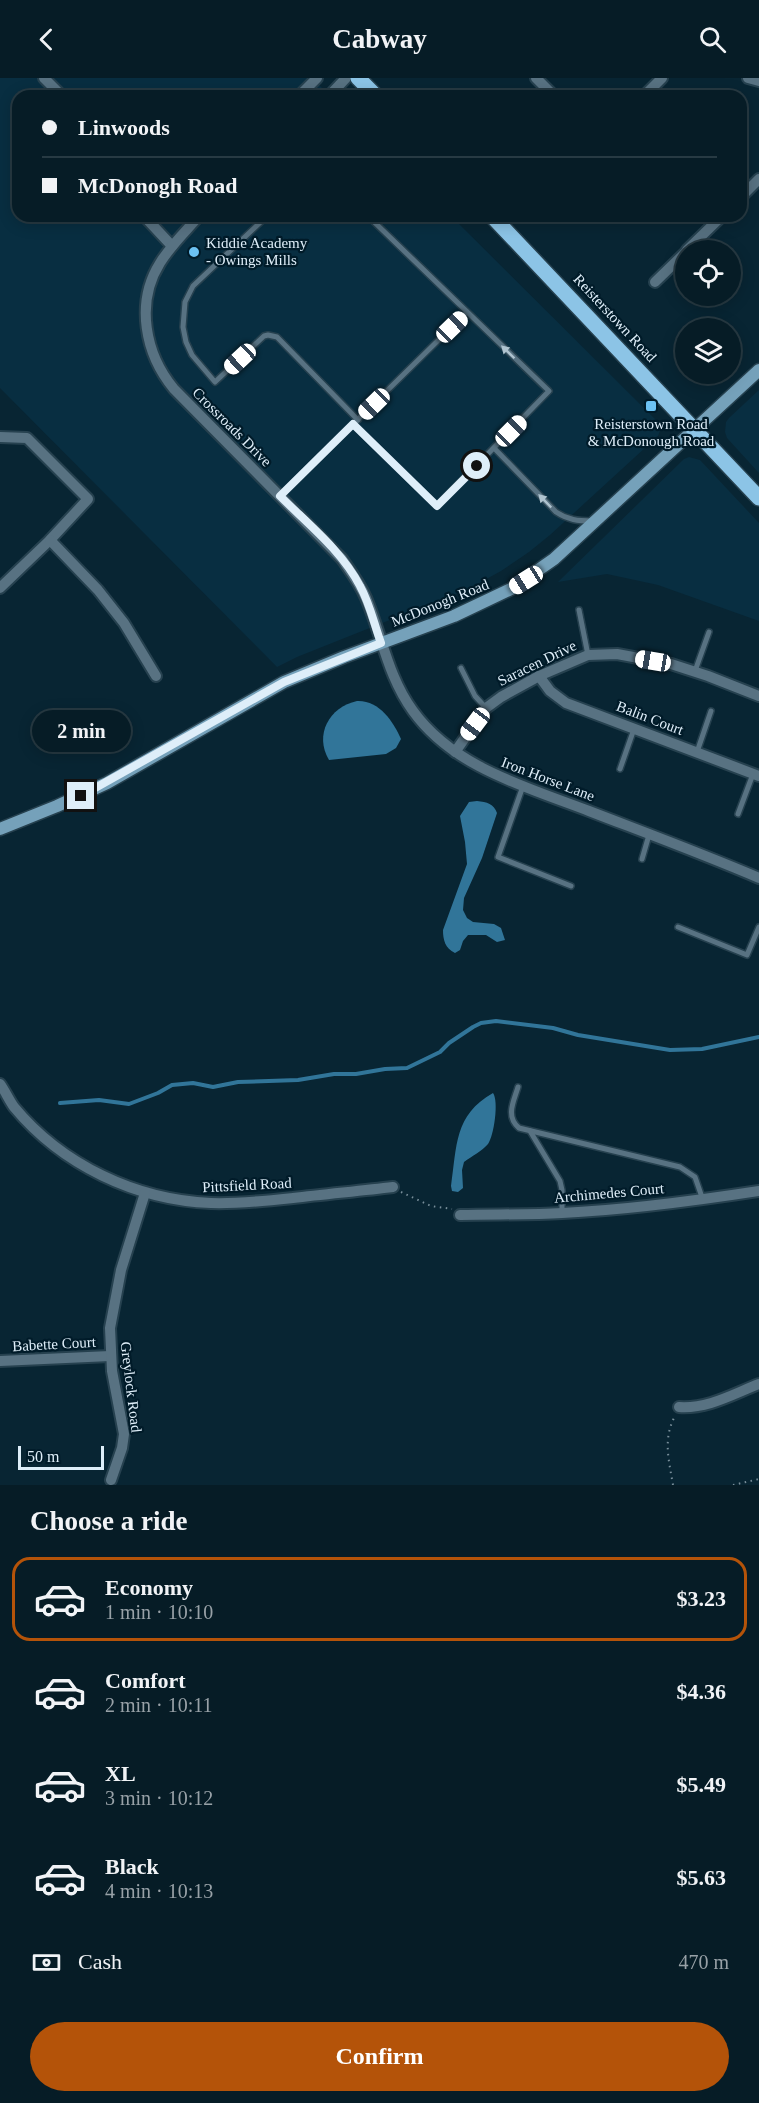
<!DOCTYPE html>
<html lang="en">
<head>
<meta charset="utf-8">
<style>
	:root { --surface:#061c26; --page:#0f252e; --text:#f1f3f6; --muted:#98a1a7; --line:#273a43; --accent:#b45309 }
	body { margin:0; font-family:Georgia,serif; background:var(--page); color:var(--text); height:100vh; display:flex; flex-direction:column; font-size:22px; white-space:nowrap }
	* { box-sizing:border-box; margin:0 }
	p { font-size:20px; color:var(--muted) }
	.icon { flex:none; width:33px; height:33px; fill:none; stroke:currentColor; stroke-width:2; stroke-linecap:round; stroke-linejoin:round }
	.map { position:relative; height:1407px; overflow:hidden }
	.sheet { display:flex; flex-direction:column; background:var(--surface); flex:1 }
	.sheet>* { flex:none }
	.hud { position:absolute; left:12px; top:12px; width:735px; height:132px; border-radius:18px; box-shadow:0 3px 15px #0003,0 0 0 2px var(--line); display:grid; align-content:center; height:132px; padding:0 30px; background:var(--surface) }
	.fabs { position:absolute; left:675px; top:162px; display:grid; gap:12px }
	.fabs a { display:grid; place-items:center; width:66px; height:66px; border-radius:50%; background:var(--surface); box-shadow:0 3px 15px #0003,0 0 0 2px var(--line); font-size:30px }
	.scale { position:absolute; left:18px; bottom:15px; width:86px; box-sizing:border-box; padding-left:6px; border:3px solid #deeef9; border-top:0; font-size:16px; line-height:21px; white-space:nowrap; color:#deeef9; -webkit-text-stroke:4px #001b29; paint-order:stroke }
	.end { position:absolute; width:27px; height:27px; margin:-14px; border:8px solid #deeef9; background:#111; box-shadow:0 0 0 3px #111 }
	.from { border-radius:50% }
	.bubble { position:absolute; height:42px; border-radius:21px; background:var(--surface); box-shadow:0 3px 15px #0003,0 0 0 2px var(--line); font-size:20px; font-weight:800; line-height:42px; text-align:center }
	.car { position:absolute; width:18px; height:36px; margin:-18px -9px; border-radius:8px; box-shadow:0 0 4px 2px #0007; background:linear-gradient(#fff 24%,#345 0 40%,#fff 0 76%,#345 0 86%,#fff 0) }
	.hud b { display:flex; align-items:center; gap:21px; height:57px; font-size:22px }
	.hud b+b { border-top:2px solid var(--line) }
	.hud i { width:15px; height:15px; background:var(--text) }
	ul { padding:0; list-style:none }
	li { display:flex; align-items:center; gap:18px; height:84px; margin:0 12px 9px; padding:0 18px; border:3px solid transparent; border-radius:18px }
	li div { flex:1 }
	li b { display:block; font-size:22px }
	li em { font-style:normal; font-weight:800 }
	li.selected { border-color:var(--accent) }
	li>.icon { width:54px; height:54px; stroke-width:1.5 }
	h2 { padding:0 30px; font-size:27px; line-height:72px }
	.pay { display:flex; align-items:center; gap:15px; height:66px; padding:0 30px; font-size:22px }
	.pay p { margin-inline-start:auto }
	.button { display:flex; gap:12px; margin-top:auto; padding:12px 30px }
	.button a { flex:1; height:69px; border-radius:36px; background:var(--accent); color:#fff; font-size:24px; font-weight:800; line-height:69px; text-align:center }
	header { display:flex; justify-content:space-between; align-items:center; height:78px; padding:0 30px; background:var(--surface); font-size:27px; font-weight:800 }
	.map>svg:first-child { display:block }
	.built { fill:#082e41 }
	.water { fill:#317599 }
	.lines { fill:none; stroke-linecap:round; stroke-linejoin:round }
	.stream { stroke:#317599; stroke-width:4 }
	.lane-casing { stroke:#26414f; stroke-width:8 }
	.street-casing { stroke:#26414f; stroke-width:14 }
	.secondary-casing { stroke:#26414f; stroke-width:15 }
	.primary-casing { stroke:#26414f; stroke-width:18 }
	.path { stroke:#788e9a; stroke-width:2; stroke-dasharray:1.5 4.5; stroke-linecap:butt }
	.lane { stroke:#587282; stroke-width:5 }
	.street { stroke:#587282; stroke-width:10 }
	.secondary { stroke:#75a1ba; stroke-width:12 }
	.primary { stroke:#8cc4e6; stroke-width:15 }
	.oneway { fill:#afc3cf }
	.route { stroke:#deeef9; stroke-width:8 }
	.poi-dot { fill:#6cc2f3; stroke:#001b29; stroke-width:2 }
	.labels { text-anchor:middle; stroke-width:4.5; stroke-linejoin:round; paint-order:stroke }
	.poi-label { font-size:15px; fill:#deeef9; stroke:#001b29; text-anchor:start }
	.street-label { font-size:15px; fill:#deeef9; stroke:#001b29 }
</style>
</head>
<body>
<header><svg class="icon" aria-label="back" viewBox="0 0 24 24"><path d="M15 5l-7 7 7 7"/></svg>Cabway<svg class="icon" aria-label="search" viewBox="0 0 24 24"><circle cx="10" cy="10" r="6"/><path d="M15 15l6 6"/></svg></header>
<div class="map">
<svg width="759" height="1407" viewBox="0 0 759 1407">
	<rect width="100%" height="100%" fill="#082533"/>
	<g class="built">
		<polygon points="0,0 312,0 330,18 18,18 18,138 451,138 658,344 661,350 658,358 550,457 529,474 501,493 470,510 297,579 277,589 0,310"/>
		<polygon points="759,312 759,395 727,360 725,354 726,344 729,340"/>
		<polygon points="689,379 700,382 759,445 759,543 658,507 607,496 558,504 684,381"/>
	</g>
	<g class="water">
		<path d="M357,623C379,622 393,643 401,661L396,670L386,676L329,682C314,657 329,629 357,623Z"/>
		<path d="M477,723C487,724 494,726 497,735L482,780L464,820L463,832L467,840L473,844L494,846L501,850L505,862L497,864L486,857H468L463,863L460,872L455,875C445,870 443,862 443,852L467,786L465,764L460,738L469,724Z"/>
		<path d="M493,1015C499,1023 494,1058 488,1066C482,1073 472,1078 464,1084L462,1092L463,1110L458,1114L452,1113L451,1108C457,1068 454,1037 493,1015Z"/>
	</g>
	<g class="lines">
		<polyline class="stream" points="60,1025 99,1022 129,1026 158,1015 172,1007 193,1005 213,1009 238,1004 298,1002 334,996 356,996 385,991 407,990 440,974 449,965 473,949 481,945 496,943 553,950 578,957 670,972 702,971 759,959"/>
		<defs>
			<g id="lane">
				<polyline points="267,138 193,208 185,224 183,249 186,264 192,277 215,304 264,258 268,257 277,259 358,342"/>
				<polyline points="353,346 437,428 549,313 368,138"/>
				<path d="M494,370L556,434C568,442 578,443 592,443"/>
				<polyline points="280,418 467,234"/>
				<polyline points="579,532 588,577"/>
				<polyline points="461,590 475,618 486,630"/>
				<polyline points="695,593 709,554"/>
				<polyline points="697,674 711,633"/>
				<polyline points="620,691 634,651"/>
				<polyline points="523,708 498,779 571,808"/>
				<polyline points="738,736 753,696"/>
				<polyline points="642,781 649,757"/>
				<polyline points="678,849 747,877 759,849"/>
				<path d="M518,1009C514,1023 505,1038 519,1050L680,1089L695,1099L703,1122"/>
				<polyline points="530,1053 560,1103 562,1112 562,1135"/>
			</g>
			<g id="street">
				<polyline points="44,0 62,18"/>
				<polyline points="536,0 554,18"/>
				<polyline points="748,0 759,3"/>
				<polyline points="299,18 317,0"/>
				<polyline points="329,18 346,0"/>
				<polyline points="644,18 662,0"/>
				<polyline points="741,119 759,101"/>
				<polyline points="144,138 172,168"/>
				<path d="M199,138C186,153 171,167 160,185C135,225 145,276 174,311L342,481C351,494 360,506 366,520C382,558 388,599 413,633C454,690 527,709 589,733C646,755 703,776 759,800"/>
				<polyline points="687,172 722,138"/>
				<polyline points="655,204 686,174"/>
				<polyline points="0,359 27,360 88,421 50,462 0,510"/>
				<polyline points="50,462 98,512 124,545 156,598"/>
				<polyline points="539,598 550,613 566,625 759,698"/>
				<polyline points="455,674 486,630 501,619 539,598 588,577 617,576 671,586 708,598 759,618"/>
				<path d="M0,1006C5,1013 9,1022 14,1029C62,1087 136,1122 211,1125C238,1126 265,1123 293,1120C326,1116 360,1113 393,1109"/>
				<path d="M460,1137C494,1136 528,1137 562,1135C628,1132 694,1123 759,1113"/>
				<polyline points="0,1283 110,1278"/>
				<path d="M679,1329C708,1331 733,1316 759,1306"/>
				<polyline points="111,1402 122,1370 124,1356 112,1293 110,1250 121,1192 145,1115"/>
			</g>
			<polyline id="secondary" points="0,751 57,728 107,705 284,604 344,579 454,538 511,511 554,481 759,292"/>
			<g id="primary">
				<polyline points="358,0 376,18"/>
				<polyline points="492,138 759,420"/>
			</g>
		</defs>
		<use href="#lane" class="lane-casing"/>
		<use href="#street" class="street-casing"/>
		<use href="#secondary" class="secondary-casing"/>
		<use href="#primary" class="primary-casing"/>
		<g class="path">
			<polyline points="401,1114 431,1128 452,1131"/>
			<path d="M673,1407C669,1383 663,1362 674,1340"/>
			<polyline points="733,1407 759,1401"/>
		</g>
		<use href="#lane" class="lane"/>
		<use href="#street" class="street"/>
		<use href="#secondary" class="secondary"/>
		<use href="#primary" class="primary"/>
	</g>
	<defs><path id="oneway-solid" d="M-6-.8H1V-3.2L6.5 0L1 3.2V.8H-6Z" transform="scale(1.5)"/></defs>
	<g class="oneway">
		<use href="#oneway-solid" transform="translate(508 274) rotate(-136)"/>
		<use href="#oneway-solid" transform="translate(545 423) rotate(-134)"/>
	</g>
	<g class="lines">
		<path class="route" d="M81,718L284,604L381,565C374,546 370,526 360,508C342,473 308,446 280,418L353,346L437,428L477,388"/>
	</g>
	<g class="poi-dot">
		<circle cx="194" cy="174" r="6"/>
		<rect x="645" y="322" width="12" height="12" rx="3"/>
	</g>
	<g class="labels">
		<g class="poi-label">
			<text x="206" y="170">Kiddie Academy<tspan x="206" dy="17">- Owings Mills</tspan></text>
			<text x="651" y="351" text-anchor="middle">Reisterstown Road<tspan x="651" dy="17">&amp; McDonough Road</tspan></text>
		</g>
		<g class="street-label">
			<text transform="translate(615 240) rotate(47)" y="5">Reisterstown Road</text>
			<text transform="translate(232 349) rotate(45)" y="5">Crossroads Drive</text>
			<text transform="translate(440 525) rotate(-22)" y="5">McDonogh Road</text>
			<text transform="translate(537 585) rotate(-26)" y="5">Saracen Drive</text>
			<text transform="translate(650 640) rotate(21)" y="5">Balin Court</text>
			<text transform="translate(548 701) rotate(21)" y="5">Iron Horse Lane</text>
			<text transform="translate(247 1107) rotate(-3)" y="5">Pittsfield Road</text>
			<text transform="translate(609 1115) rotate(-5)" y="5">Archimedes Court</text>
			<text transform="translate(54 1266) rotate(-3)" y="5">Babette Court</text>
			<text transform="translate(131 1309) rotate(83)" y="5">Greylock Road</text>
		</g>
	</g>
</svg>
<div class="fabs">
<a><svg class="icon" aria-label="locate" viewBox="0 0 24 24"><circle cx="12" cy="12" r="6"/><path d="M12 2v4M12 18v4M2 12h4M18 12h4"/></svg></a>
<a><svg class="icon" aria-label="layers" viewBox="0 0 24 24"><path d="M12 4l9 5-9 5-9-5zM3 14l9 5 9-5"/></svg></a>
</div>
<div class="scale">50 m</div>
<i class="end from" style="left:477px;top:388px"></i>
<i class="end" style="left:81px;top:718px"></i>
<div class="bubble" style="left:32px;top:632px;width:99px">2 min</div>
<i class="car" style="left:452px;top:249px;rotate:46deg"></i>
<i class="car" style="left:240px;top:281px;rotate:227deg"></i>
<i class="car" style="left:374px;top:326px;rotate:226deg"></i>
<i class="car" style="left:511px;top:353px;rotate:45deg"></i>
<i class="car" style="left:526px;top:502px;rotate:238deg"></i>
<i class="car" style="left:653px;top:583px;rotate:280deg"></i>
<i class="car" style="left:475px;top:646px;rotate:217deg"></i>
<div class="hud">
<b><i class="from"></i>Linwoods</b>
<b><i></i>McDonogh Road</b>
</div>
</div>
<section class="sheet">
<h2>Choose a ride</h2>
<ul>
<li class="selected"><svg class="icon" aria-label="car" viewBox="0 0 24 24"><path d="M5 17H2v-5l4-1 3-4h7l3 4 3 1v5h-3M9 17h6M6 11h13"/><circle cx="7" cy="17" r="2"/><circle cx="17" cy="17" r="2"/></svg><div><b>Economy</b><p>1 min · 10:10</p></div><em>$3.23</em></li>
<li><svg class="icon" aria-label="car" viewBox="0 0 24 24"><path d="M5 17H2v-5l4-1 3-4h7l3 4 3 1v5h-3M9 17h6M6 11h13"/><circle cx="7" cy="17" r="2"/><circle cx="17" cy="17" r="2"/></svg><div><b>Comfort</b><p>2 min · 10:11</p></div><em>$4.36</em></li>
<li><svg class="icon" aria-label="car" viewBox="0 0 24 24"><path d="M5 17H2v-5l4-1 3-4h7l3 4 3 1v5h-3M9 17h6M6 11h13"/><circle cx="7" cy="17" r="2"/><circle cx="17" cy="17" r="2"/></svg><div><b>XL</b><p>3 min · 10:12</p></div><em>$5.49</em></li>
<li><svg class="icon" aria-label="car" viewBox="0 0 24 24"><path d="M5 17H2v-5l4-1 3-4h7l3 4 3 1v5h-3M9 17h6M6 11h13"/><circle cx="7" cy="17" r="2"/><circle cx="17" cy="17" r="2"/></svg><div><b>Black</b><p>4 min · 10:13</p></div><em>$5.63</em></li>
</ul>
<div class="pay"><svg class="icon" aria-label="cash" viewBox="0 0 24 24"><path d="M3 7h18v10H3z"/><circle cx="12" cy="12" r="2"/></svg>Cash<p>470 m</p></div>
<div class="button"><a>Confirm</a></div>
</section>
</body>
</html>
